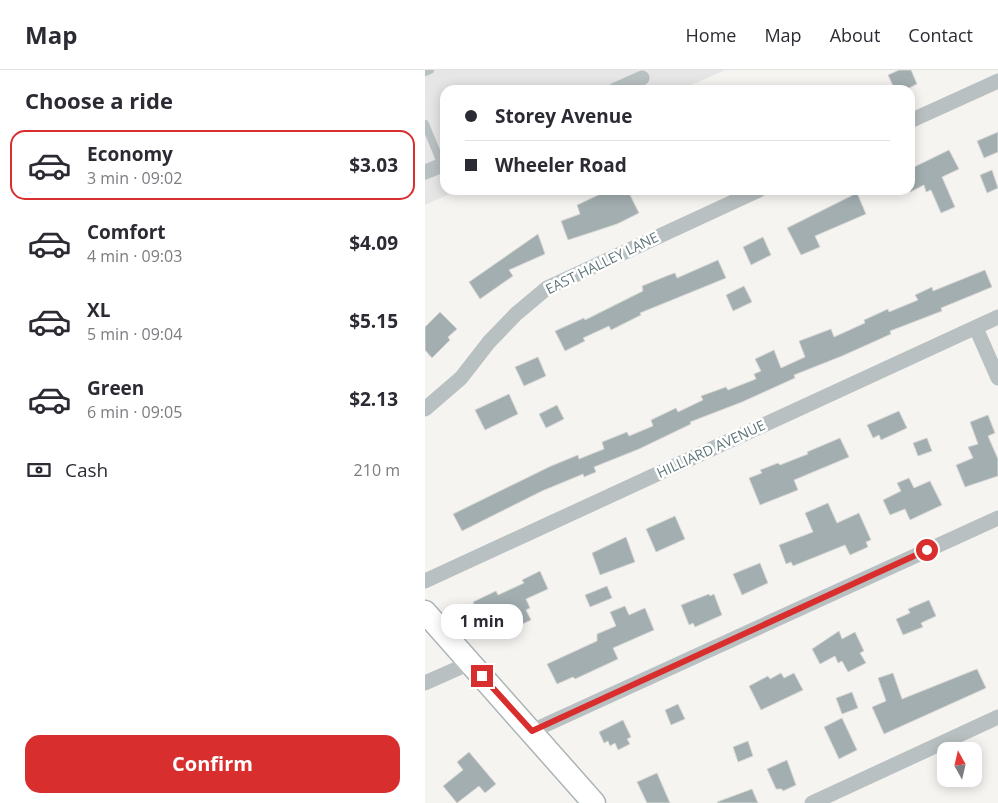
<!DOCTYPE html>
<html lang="en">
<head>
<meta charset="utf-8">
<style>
	:root { --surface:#fff; --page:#f7f7f7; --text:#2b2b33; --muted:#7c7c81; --line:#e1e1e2; --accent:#d82e2e }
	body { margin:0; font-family:"Open Sans",sans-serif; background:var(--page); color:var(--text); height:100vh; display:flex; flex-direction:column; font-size:19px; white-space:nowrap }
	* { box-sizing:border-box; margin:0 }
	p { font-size:16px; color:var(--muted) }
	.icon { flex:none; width:28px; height:28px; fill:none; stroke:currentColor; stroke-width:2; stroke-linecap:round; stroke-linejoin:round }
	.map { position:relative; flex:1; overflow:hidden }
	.details { display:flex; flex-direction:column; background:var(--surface); width:425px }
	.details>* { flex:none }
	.guide { position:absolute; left:15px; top:15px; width:475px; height:110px; border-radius:15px; box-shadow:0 2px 12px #0003; display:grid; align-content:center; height:110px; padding:0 25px; background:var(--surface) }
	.needle { width:32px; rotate:352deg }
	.fabs { position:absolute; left:512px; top:672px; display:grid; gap:10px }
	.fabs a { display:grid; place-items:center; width:45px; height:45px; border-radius:10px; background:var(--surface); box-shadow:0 2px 12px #0003; font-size:25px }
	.end { position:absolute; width:22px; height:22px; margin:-11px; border:6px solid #d82e2e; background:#fff; box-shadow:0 0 0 2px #fff }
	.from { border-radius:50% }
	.bubble { position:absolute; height:35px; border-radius:15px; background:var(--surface); box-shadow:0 2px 12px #0003; font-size:16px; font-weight:700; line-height:35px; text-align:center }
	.guide b { display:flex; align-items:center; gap:18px; height:48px; font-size:19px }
	.guide b+b { border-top:1px solid var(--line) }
	.guide i { width:12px; height:12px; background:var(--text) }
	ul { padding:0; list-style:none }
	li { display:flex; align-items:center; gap:15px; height:70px; margin:0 10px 8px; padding:0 15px; border:2px solid transparent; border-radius:15px }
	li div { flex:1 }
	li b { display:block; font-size:19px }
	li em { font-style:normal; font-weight:700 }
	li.current { border-color:var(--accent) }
	li>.icon { width:45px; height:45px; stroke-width:1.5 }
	h2 { padding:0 25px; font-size:22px; line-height:60px }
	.pay { display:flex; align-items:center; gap:12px; height:55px; padding:0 25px; font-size:19px }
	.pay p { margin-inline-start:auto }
	.cta { display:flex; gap:10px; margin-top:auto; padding:10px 25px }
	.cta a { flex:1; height:58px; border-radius:15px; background:var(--accent); color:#fff; font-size:20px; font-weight:700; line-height:58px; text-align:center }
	header { display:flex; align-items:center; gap:30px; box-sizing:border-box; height:70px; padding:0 25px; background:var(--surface); border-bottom:1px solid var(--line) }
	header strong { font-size:24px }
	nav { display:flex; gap:28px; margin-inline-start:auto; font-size:18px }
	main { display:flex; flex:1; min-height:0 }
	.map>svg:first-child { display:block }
	.built { fill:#e5e6e5 }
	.building { fill:#a3aeb0; stroke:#d6d6d4 }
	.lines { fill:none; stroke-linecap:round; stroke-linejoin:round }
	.secondary-casing { stroke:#acb4b6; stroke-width:25 }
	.service { stroke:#b9c0c1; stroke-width:8 }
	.minor { stroke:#b9c0c1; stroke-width:15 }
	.secondary { stroke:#fff; stroke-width:22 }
	.route { stroke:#d82e2e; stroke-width:6 }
	.labels { text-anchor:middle; stroke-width:5; stroke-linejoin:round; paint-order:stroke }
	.street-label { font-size:14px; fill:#61767a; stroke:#fff }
</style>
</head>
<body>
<header>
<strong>Map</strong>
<nav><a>Home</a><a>Map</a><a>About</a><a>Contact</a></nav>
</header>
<main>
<section class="details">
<h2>Choose a ride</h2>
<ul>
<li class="current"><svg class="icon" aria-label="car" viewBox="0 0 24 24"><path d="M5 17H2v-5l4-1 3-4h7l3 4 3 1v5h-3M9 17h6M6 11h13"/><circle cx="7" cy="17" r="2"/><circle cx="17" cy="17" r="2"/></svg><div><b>Economy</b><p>3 min · 09:02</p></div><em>$3.03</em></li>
<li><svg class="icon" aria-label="car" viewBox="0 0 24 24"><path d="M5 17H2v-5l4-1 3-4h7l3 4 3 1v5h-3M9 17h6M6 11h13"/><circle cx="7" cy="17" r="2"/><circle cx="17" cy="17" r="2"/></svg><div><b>Comfort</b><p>4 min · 09:03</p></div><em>$4.09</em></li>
<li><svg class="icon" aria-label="car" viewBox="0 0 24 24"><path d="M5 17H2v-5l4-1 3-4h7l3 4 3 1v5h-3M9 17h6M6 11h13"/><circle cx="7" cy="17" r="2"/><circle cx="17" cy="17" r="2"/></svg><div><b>XL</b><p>5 min · 09:04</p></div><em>$5.15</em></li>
<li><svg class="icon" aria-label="car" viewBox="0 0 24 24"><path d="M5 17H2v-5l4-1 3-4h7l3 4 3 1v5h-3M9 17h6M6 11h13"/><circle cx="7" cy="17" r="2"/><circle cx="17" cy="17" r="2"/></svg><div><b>Green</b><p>6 min · 09:05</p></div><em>$2.13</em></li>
</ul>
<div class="pay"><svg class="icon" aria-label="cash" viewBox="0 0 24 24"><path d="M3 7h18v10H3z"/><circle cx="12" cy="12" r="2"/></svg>Cash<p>210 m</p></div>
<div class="cta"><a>Confirm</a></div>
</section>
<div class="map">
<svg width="573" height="733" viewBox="0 0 573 733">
	<rect width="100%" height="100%" fill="#f5f4f1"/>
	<polygon class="built" points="0,0 300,0 255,20 20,20 20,120 33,120 0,135"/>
	<g class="building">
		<polygon points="474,0 486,0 492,14 480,20 470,20 463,5"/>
		<polygon points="573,62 573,82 559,88 552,71"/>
		<polygon points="524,80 534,99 517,107 530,137 516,143 506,120 501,122 499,115 485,122 485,99"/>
		<polygon points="567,100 573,118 562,123 555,105"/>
		<polygon points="184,120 198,120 200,125 204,123 214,143 192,154 143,170 136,151 155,144 152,135"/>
		<polygon points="432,123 441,144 390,166 395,177 376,185 362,158"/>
		<polygon points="113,164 120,184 84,200 88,206 55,229 44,212"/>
		<polygon points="338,167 346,185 326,195 318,177"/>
		<polygon points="293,190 301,208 215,243 216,245 186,260 184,256 158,268 160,271 140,281 130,261 159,248 160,250 218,221 217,216 244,205 250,203 252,208"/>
		<polygon points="560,200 567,217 516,238 517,241 465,261 466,264 417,286 369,305 370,308 317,332 265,352 266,354 214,379 169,397 171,402 159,407 158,404 117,421 37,461 28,444 126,396 153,385 154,389 179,379 177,372 202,362 204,366 228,356 226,350 251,338 253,342 278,330 276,326 301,317 303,320 331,309 329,304 336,301 330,289 349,280 356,298 380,287 374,271 406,259 409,267 440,253 439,250 463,239 464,242 493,230 490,225 507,217 508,221"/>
		<polygon points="319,216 327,232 308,241 301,225"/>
		<polygon points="15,242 32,259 23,267 25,270 7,288 0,280 0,257"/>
		<polygon points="113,287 121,306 99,316 90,297"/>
		<polygon points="84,324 93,344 60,360 50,340"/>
		<polygon points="132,335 139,349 121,358 114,344"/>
		<polygon points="474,341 482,358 456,370 454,365 448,368 442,355"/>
		<polygon points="563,345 570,363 563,366 573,389 573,406 540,417 531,395 548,388 543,377 553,374 545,352"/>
		<polygon points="415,368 424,387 369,410 373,420 335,435 324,408 337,403 335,400 353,393 355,395 383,384 382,382"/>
		<polygon points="502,368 507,381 493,386 488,373"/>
		<polygon points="484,408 489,418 505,411 517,435 485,450 480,439 465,445 458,430 476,421 472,413"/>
		<polygon points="403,433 412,453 434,443 446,470 441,472 443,477 425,485 420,475 368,496 366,492 361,494 354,475 388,462 380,443"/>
		<polygon points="250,446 260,469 231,482 221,459"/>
		<polygon points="201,467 210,492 175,505 167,483"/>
		<polygon points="335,493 343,513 317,525 308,504"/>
		<polygon points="115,501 123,519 101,529 105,538 101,540 106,550 89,558 81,541 57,552 48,532 71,521 73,525 99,513 97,510"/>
		<polygon points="182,516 187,528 165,537 160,525"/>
		<polygon points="284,524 285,526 289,524 297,545 270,557 268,553 264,555 256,535"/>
		<polygon points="504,530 511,546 496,553 498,557 478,565 471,549 485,543 483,539"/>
		<polygon points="200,536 204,545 220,538 229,560 188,578 193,589 150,609 148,607 132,614 122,594 172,571 172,564 191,556 185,542"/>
		<polygon points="414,561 417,569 430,562 439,581 435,583 441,593 423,602 417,591 413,593 410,586 395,594 387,579"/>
		<polygon points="552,599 561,618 459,664 447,637 461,631 453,608 468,603 477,629"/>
		<polygon points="356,603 359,608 369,603 378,620 336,640 324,616 343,606 345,609"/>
		<polygon points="427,622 433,638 417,644 411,628"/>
		<polygon points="253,634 260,649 246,655 240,640"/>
		<polygon points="417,648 432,680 414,689 399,657"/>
		<polygon points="198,650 206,667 202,669 205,674 193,680 190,673 185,676 183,671 179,673 174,662"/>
		<polygon points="323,671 328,686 313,692 308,677"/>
		<polygon points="44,682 71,714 60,723 54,716 32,733 18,716 38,700 32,692"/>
		<polygon points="362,690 371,715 358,721 357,719 351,719 342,699"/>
		<polygon points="232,703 245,733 222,733 212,712"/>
		<polygon points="327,719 333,733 293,733 292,732"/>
	</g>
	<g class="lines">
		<defs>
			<polyline id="secondary" points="0,542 169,733"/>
		</defs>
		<use href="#secondary" class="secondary-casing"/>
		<g class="service">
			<polyline points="0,2 5,0"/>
			<polyline points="0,54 17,95"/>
		</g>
		<g class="minor">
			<polyline points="190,20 217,8"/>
			<polyline points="485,51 573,11"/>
			<polyline points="0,102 20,94"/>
			<polyline points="551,258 573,308"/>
			<polyline points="0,339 36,308 64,272 91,244 122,218 334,120"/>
			<polyline points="0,511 573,247"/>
			<polyline points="0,613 45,593"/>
			<polyline points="107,661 573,448"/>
			<polyline points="387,733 573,647"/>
		</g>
		<use href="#secondary" class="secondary"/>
	</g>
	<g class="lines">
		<polyline class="route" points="57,606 107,661 502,480"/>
	</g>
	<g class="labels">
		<g class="street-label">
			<text transform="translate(177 193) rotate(-26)" y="5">EAST HALLEY LANE</text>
			<text transform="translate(286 379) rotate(-25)" y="5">HILLIARD AVENUE</text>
		</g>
	</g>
</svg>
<div class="fabs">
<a><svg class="needle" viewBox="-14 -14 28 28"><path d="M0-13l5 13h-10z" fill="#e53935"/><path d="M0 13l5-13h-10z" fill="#7c7c81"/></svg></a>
</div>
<i class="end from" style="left:502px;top:480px"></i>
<i class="end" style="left:57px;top:606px"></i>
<div class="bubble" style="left:16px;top:534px;width:82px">1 min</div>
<div class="guide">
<b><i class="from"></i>Storey Avenue</b>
<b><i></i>Wheeler Road</b>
</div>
</div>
</main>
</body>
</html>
